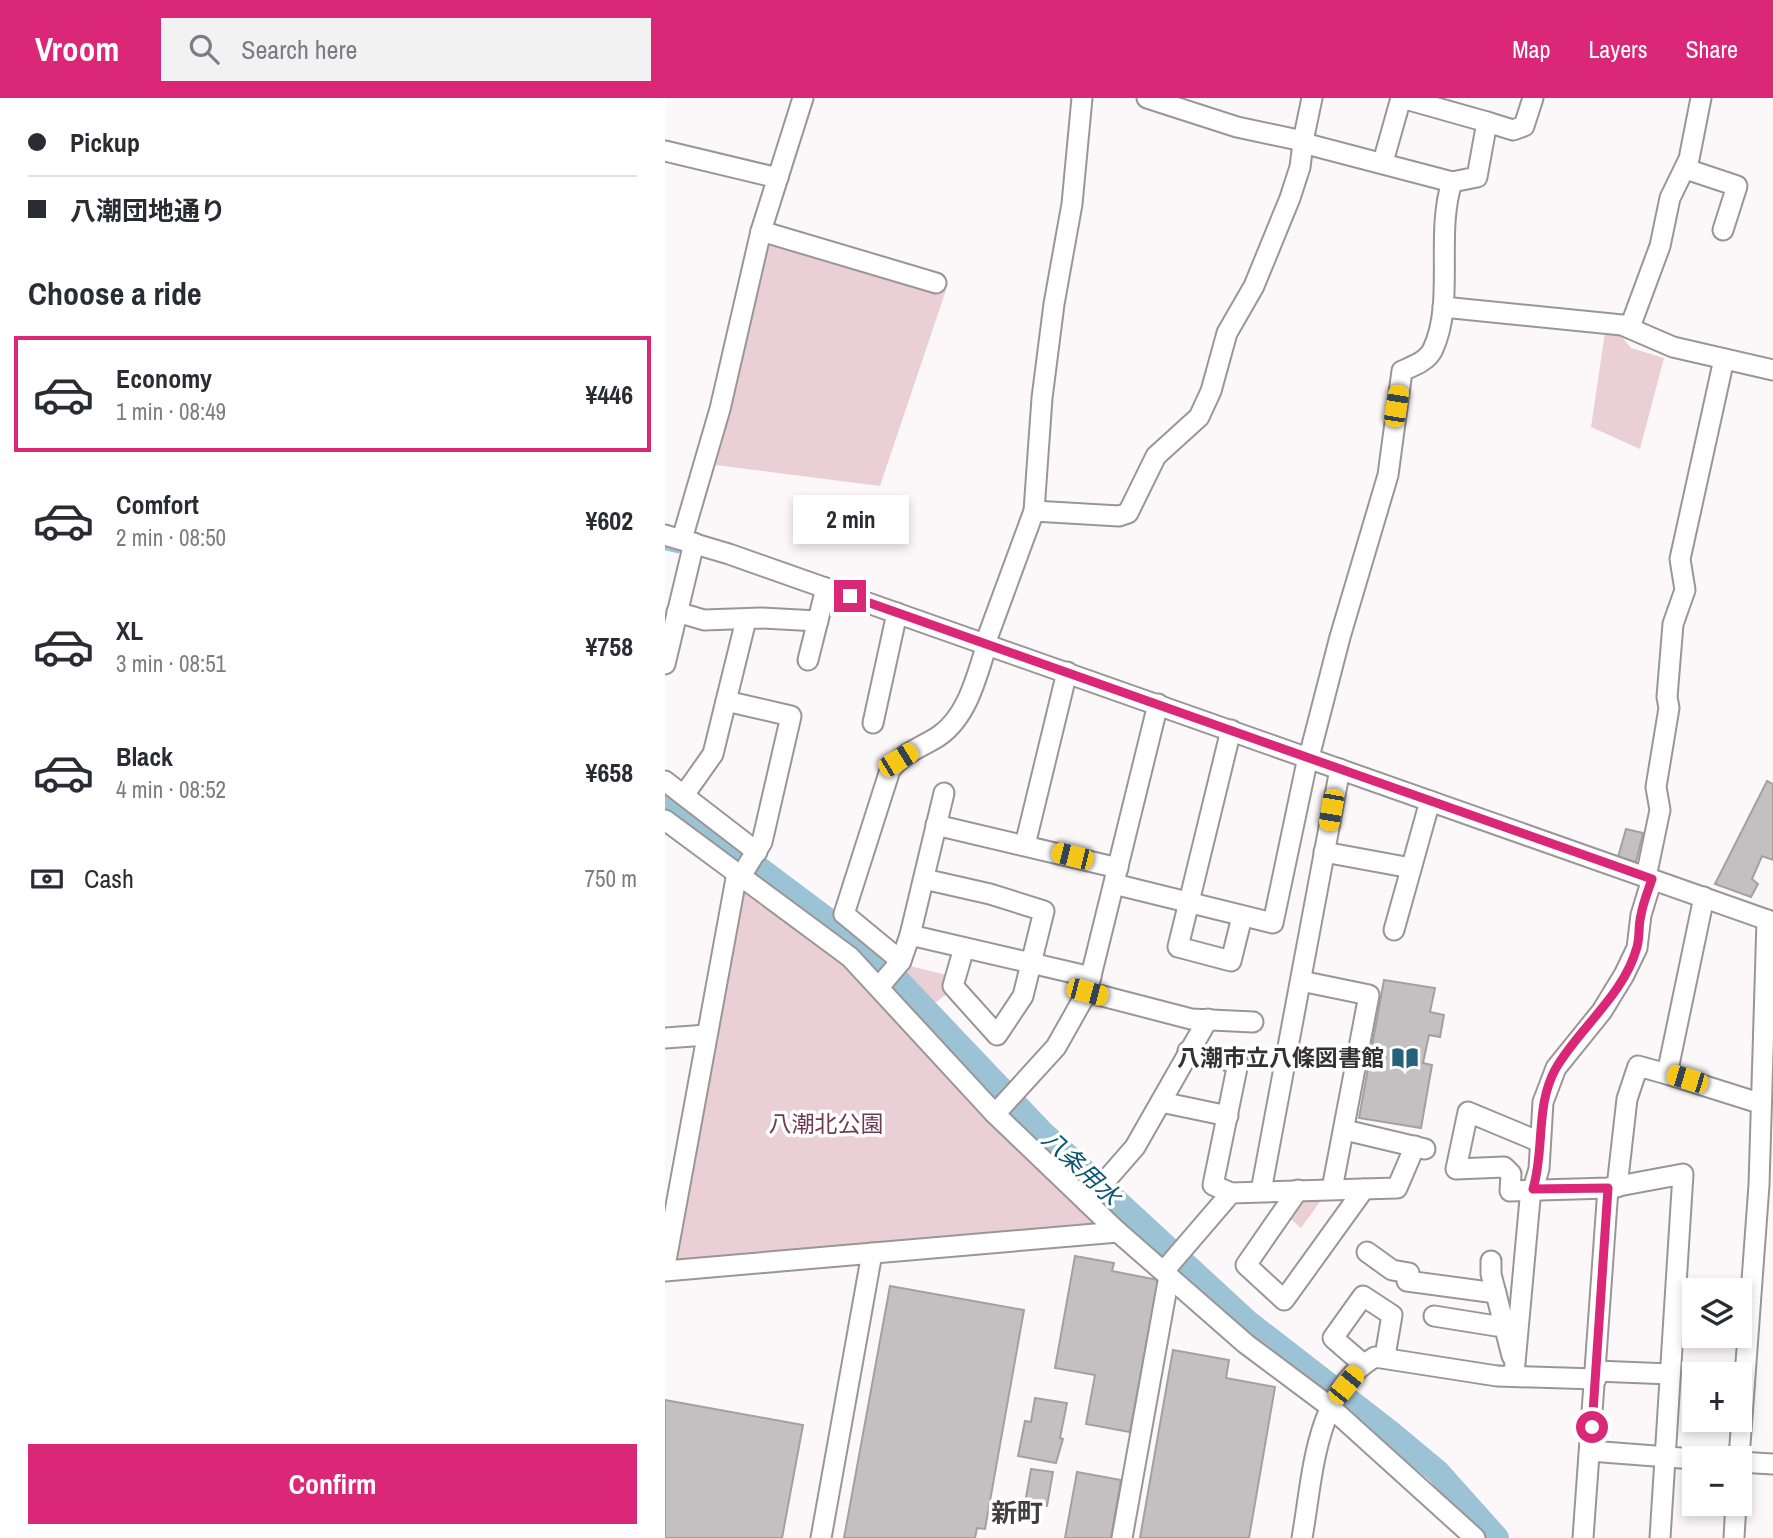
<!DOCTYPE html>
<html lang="en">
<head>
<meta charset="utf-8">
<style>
	:root { --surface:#fff; --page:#f2f2f3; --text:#2b2b33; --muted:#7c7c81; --line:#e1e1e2; --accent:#db2777 }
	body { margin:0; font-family:"Archivo Narrow","Noto Sans JP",sans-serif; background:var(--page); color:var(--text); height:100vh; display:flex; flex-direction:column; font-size:26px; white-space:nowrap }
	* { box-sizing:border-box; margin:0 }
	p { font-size:23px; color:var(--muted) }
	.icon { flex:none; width:38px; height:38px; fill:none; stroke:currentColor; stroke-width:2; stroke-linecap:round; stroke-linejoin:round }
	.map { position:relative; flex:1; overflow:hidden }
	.panel { display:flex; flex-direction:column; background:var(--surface); width:665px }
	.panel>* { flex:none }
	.top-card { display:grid; align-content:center; height:154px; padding:0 28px; background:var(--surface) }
	.controls { position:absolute; left:1017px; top:1180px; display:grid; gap:14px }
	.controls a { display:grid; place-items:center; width:70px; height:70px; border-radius:0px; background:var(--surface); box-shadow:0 4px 10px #0003; font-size:35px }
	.end { position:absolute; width:32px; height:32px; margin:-16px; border:9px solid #db2777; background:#fff; box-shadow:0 0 0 4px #fff }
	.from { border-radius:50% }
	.bubble { position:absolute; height:49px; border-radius:0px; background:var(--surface); box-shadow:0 4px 10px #0003; font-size:23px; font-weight:700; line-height:49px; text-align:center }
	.car { position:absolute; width:21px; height:42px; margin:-21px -10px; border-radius:9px; box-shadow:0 0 5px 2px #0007; background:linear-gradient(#f5c518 24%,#345 0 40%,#f5c518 0 76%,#345 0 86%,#f5c518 0) }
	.top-card b { display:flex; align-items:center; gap:24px; height:66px; font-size:26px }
	.top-card b+b { border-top:2px solid var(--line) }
	.top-card i { width:18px; height:18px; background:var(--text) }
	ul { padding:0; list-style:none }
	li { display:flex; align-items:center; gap:21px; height:116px; margin:0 14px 10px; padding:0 14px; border:4px solid transparent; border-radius:0px }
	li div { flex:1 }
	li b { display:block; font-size:26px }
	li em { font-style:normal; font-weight:700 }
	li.on { border-color:var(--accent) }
	li>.icon { width:63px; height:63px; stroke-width:1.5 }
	h2 { padding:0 28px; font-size:32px; line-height:84px }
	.pay { display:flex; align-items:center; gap:18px; height:77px; padding:0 28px; font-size:26px }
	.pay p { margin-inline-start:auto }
	.cta { display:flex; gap:14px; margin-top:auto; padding:14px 28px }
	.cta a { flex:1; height:80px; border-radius:0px; background:var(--accent); color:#fff; font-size:28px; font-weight:700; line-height:80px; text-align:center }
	header { display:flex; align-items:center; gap:42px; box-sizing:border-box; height:98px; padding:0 35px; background:var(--accent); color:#fff }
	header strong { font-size:33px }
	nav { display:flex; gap:38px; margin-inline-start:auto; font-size:24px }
	.search { width:490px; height:63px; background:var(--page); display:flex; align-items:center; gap:18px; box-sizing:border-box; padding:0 24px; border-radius:0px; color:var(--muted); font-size:26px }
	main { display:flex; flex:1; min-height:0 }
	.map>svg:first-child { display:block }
	.green { fill:#eacfd7 }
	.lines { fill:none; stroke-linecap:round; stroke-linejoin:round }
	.stream { stroke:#9bc2d5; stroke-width:4.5 }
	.river { stroke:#9bc2d5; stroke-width:24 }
	.building { fill:#c4c0c1; stroke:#a4a0a1; stroke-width:2 }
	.minor-casing { stroke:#9a9697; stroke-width:23 }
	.minor { stroke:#fff; stroke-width:19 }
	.route { stroke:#db2777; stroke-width:9 }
	.labels { text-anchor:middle; stroke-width:7; stroke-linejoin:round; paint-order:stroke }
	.poi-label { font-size:23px; font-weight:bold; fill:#333132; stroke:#fff; text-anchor:end }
	.park-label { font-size:23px; fill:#703a4e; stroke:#fff }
	.water-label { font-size:24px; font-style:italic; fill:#0c5771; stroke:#fff }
	.quarter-label { font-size:26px; font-weight:bold; fill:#423f40; stroke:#fff }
</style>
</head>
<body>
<header>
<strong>Vroom</strong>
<div class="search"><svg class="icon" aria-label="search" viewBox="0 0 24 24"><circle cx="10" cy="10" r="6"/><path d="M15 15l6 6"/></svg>Search here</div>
<nav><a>Map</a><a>Layers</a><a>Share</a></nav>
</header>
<main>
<section class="panel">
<div class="top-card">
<b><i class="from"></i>Pickup</b>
<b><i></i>八潮団地通り</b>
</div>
<h2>Choose a ride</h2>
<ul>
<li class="on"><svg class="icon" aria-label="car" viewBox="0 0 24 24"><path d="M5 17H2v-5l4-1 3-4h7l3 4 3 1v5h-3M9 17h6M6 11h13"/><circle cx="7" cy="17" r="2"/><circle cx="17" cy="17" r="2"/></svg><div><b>Economy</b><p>1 min · 08:49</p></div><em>¥446</em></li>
<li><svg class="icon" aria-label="car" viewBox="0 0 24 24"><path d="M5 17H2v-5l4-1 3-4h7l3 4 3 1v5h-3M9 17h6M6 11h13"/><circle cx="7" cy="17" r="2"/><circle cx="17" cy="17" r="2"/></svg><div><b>Comfort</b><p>2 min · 08:50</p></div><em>¥602</em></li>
<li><svg class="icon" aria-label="car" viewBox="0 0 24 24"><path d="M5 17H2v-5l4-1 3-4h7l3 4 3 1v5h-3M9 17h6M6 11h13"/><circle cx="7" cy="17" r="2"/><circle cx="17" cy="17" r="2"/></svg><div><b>XL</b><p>3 min · 08:51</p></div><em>¥758</em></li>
<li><svg class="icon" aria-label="car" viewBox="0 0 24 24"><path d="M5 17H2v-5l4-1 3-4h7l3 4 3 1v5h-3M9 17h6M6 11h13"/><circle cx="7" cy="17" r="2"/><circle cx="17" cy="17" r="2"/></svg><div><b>Black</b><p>4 min · 08:52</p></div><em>¥658</em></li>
</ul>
<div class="pay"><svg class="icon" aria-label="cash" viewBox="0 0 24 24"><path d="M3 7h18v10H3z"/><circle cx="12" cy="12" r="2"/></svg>Cash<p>750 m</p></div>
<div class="cta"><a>Confirm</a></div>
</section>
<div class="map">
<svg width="1108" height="1440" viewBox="0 0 1108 1440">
	<rect width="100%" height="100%" fill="#fcf8f9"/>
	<g class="green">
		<polygon points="98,136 281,192 215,388 43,366"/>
		<polygon points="940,234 956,238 966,250 999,260 975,351 926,329"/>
		<polygon points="76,784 183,864 443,1129 2,1171"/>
		<polygon points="237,866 294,880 291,888 263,911 228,876"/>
		<polygon points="660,1097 636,1130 620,1116 631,1099"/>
	</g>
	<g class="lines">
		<polyline class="stream" points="0,450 13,453"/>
		<polyline class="river" points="0,700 206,854 377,1034 583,1224 725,1334 773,1374 832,1440"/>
	</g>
	<g class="building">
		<polygon points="1102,683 1108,686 1108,762 1097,758 1087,781 1093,786 1086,799 1050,786"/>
		<polygon points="961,731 978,735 971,764 953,759"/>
		<polygon points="719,882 770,890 765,914 779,917 775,939 764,937 758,965 767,967 756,1030 694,1020"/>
		<polygon points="410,1158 449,1165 447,1173 493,1182 465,1334 421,1326 430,1277 390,1270"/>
		<polygon points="225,1188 359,1212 320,1431 312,1430 310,1440 179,1440"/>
		<polygon points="508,1252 564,1262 561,1280 610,1289 584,1440 475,1440"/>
		<polygon points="370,1300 402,1305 395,1340 398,1341 391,1365 353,1358 360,1323 366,1324"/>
		<polygon points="0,1302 138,1327 117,1440 0,1440"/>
		<polygon points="366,1371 388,1374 382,1408 360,1405"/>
		<polygon points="412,1374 456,1382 446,1440 400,1440"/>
	</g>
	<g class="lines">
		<defs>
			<g id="minor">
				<polyline points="482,0 572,29 638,43 638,45 787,84 812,79 822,24 848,32 859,28 868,0"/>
				<polyline points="737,0 822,24"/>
				<polyline points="638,43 647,0"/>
				<polyline points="0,53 113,80"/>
				<polyline points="718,64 736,0"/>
				<polyline points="1021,71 1072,88 1058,132"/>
				<polyline points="96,133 271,185"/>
				<polyline points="778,209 957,227 1008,249 1108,272"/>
				<polyline points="965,229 995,148 1005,100 1024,61 1036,0"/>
				<polyline points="369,413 454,418 463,415 491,358 534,319 546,293 562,235 589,188 625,100 635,69 638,45"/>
				<polyline points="0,437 64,456 1108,824"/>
				<polyline points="17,441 55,311 96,133 138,0"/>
				<polyline points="12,514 39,522 96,520 153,523"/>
				<polyline points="320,546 369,413 377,300 389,206 407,106 417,0"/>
				<polyline points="143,562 161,490"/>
				<polyline points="0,566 29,445"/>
				<polyline points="208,625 232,515"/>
				<polyline points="566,632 513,849 566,863 577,819"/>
				<path d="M644,659L675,539L723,377L737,273C748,268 763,263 768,251C790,204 770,136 787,84"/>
				<polyline points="0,683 92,754"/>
				<polyline points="19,697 48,656 61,603"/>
				<polyline points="0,722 185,859 330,1016 453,1134 581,1246 664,1308 810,1440"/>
				<polyline points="271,727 453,770"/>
				<polyline points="360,747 402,574"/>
				<polyline points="659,754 746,770"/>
				<polyline points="76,778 97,744 126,618 61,603 81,522"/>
				<polyline points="981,779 995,712 991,689 1004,610 1002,599 1008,526 1020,492 1015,461 1059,261"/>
				<polyline points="259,781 325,796 379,813 358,898 332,937 288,888 299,850"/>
				<polyline points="449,786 608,825 643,659"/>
				<polyline points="729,832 765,703"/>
				<polyline points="245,837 426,879"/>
				<path d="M236,863L179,816L225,672C238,655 257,649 274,638C303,618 312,577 322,546"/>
				<polyline points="636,883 704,897 667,1091"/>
				<polyline points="214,889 236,863 245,837 279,695"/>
				<polyline points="422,894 526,921 588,924"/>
				<polyline points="0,940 42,937"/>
				<polyline points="523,953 573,965 548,1087 566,1095"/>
				<polyline points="1002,976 1094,1005"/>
				<polyline points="496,1004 563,1018"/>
				<polyline points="330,1016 391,949 422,894 493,606"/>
				<polyline points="680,1032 760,1051"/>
				<polyline points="875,1044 803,1014 791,1071 839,1069 846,1076 845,1093 943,1090 1018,1076 995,1440"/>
				<polyline points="952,1089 962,1001 973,968 1002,976 1039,799"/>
				<polyline points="633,1092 581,1167 619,1202 699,1091"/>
				<polyline points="596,1093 675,671"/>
				<polyline points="422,1104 470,1049 543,921"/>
				<polyline points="702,1154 727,1172 744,1175 742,1183 831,1195"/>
				<polyline points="826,1163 826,1176 847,1258"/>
				<polyline points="0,1168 72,775"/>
				<polyline points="0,1173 453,1134"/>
				<polyline points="499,1173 566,1095 732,1090 750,1048"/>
				<polyline points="769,1218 831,1228 839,1226"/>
				<polyline points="698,1266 668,1240 698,1198 727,1217 720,1258"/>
				<polyline points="931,1273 1005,1276"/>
				<polyline points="849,1276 865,1101 874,1071 878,1004 891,970 937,913 959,877 972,850 976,817 987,781"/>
				<polyline points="925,1353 1029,1361"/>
				<polyline points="1074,1360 1094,1087 1102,822"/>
				<polyline points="1074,1364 1108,1366"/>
				<polyline points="156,1440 207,1155"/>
				<polyline points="457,1440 504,1178"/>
				<path d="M637,1440C648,1379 649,1294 710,1259L832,1278L931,1281"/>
				<polyline points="918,1440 943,1090"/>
				<polyline points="1069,1440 1071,1405"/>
			</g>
		</defs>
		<use href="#minor" class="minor-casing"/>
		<use href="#minor" class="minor"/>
	</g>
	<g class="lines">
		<path class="route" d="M185,498L987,781C983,793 978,805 976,817C973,828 975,839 972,849C959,897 915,929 891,970C870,1007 880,1051 868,1091L943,1090L927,1329"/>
	</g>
	<defs>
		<symbol id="library-bare" viewBox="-9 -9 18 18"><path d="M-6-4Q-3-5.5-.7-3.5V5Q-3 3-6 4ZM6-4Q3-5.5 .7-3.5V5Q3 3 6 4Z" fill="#266179" stroke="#fff" stroke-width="2.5" paint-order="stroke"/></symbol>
	</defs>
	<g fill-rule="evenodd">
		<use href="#library-bare" x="721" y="941" width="38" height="38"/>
	</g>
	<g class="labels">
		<g class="poi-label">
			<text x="719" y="968">八潮市立八條図書館</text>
		</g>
		<g class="park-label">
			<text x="161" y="1034">八潮北公園</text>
		</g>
		<g class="water-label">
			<text transform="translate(416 1070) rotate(43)" y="8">八条用水</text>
		</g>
		<g class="quarter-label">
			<text x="352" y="1424">新町</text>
		</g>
	</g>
</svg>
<div class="controls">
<a><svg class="icon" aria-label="layers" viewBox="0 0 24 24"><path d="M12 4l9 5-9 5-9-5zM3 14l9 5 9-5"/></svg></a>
<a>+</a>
<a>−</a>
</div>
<i class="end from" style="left:927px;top:1329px"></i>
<i class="end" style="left:185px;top:498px"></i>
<div class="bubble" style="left:128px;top:397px;width:116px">2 min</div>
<i class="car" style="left:731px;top:308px;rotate:9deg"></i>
<i class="car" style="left:233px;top:662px;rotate:58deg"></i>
<i class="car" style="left:666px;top:712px;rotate:190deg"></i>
<i class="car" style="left:407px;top:758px;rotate:284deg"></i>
<i class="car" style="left:422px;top:894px;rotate:105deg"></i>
<i class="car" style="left:1022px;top:981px;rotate:287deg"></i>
<i class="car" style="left:681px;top:1287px;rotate:39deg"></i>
</div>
</main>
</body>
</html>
